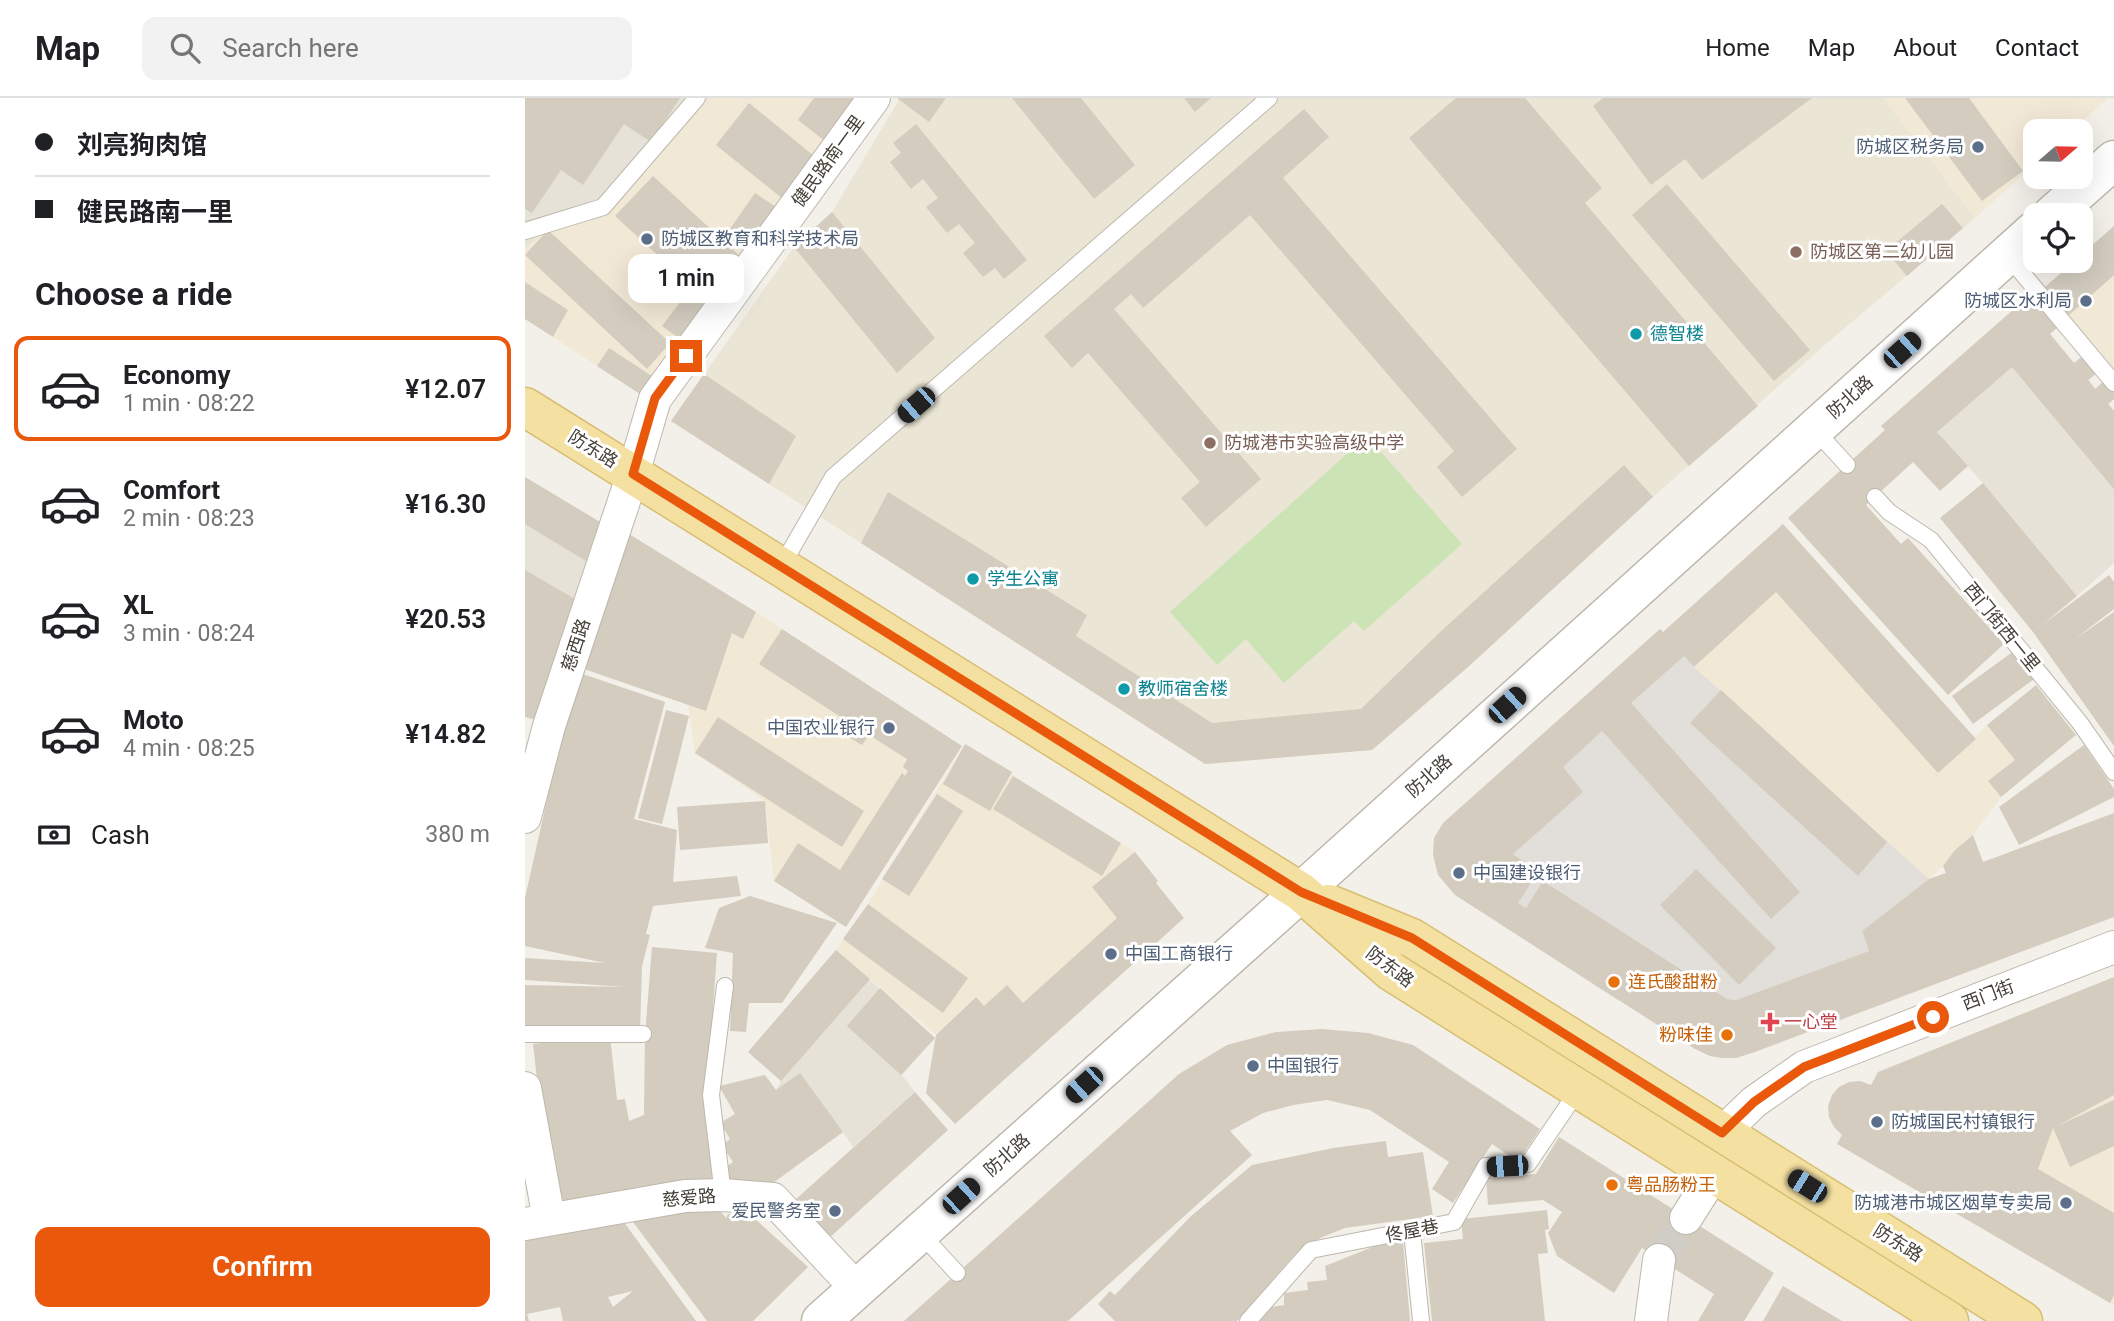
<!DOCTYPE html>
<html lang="en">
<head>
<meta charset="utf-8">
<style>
	:root { --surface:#fff; --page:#f2f2f2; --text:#202124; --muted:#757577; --line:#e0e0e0; --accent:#ea580c }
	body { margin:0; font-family:Roboto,"Noto Sans SC",sans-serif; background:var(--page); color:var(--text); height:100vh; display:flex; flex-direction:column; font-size:26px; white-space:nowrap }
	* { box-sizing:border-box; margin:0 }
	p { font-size:23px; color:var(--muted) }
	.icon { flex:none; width:38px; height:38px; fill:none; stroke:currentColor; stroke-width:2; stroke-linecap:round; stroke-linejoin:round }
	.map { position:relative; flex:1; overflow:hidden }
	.sheet { display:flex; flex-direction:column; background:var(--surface); width:525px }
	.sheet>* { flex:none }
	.top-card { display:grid; align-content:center; height:154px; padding:0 35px; background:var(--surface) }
	.needle { width:46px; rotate:70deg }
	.fabs { position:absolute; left:1498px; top:21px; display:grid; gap:14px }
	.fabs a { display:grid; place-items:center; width:70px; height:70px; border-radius:14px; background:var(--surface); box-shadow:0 7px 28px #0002; font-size:35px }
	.end { position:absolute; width:32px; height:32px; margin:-16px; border:9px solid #ea580c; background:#fff; box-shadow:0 0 0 4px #fff }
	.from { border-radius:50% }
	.bubble { position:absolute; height:49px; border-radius:14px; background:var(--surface); box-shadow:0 7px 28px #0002; font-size:23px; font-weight:600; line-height:49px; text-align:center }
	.car { position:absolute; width:21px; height:42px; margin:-21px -10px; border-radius:9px; box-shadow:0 0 5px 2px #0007; background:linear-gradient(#222 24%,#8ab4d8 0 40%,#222 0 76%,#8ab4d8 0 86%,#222 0) }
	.top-card b { display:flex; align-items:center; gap:24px; height:66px; font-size:26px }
	.top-card b+b { border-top:2px solid var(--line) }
	.top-card i { width:18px; height:18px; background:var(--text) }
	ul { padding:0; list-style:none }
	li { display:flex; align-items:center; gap:21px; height:105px; margin:0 14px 10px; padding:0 21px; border:4px solid transparent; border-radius:14px }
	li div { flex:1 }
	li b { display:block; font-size:26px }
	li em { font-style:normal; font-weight:600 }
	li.selected { border-color:var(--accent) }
	li>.icon { width:63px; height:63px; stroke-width:1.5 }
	h2 { padding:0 35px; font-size:32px; line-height:84px }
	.pay { display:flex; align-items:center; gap:18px; height:77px; padding:0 35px; font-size:26px }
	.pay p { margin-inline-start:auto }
	.cta { display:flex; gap:14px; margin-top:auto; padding:14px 35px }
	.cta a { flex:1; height:80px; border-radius:14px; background:var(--accent); color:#fff; font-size:28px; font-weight:600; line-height:80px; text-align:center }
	header { display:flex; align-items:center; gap:42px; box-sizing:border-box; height:98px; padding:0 35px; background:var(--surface); border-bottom:2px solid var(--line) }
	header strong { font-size:33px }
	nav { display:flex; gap:38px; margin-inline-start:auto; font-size:24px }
	.search { width:490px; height:63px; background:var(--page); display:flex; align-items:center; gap:18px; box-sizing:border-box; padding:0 24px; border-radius:14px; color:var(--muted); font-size:26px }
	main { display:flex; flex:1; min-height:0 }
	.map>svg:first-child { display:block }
	.residential { fill:#e6e2d7 }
	.commercial { fill:#f2e8d6 }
	.industrial { fill:#e2dfda }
	.education { fill:#eae5d4 }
	.green { fill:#cce3b6 }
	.building { fill:#d3ccbf; fill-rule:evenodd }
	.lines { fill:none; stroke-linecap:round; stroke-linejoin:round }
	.minor-tunnel { stroke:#d0cdc6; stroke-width:32; stroke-dasharray:32 16; stroke-linecap:butt }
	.service-casing { stroke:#bdb8ac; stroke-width:18 }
	.minor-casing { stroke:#bdb8ac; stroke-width:34 }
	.tertiary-casing { stroke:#bdb8ac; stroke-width:41 }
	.primary-casing { stroke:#d8be72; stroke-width:41 }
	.service { stroke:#fff; stroke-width:16 }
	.minor { stroke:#fff; stroke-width:32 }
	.tertiary { stroke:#fff; stroke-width:38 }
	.primary { stroke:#f4e0a0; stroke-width:38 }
	.route { stroke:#ea580c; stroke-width:9 }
	.service-dot { fill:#5c6f8a; stroke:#fff; stroke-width:2.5 }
	.education-dot { fill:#8d6e63; stroke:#fff; stroke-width:2.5 }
	.culture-dot { fill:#0f9aa8; stroke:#fff; stroke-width:2.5 }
	.food-dot { fill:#e8710a; stroke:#fff; stroke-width:2.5 }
	.health-dot { fill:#e0444e; stroke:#fff; stroke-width:2.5 }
	.labels { text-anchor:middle; stroke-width:6; stroke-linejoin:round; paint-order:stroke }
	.service-label { font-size:18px; fill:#4e5e75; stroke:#fff; text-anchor:end }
	.street-label { font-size:18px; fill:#454138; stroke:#fff }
	.education-label { font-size:18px; fill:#785e54; stroke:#fff; text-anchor:start }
	.culture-label { font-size:18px; fill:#0d838f; stroke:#fff; text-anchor:start }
	.food-label { font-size:18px; fill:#c56008; stroke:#fff; text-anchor:start }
	.health-label { font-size:18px; fill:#be3a42; stroke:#fff; text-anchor:start }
</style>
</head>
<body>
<header>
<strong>Map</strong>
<div class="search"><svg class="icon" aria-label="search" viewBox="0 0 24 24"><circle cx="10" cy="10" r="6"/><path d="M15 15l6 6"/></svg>Search here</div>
<nav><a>Home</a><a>Map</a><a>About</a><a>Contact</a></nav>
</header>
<main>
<section class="sheet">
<div class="top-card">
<b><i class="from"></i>刘亮狗肉馆</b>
<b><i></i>健民路南一里</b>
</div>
<h2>Choose a ride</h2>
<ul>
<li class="selected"><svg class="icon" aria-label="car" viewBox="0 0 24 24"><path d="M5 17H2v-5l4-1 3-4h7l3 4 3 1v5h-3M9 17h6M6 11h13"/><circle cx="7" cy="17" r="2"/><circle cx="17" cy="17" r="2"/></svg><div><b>Economy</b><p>1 min · 08:22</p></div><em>¥12.07</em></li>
<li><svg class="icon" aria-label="car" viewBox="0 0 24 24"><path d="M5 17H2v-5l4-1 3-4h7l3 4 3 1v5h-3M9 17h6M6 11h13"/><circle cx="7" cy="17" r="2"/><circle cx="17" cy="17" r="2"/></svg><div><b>Comfort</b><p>2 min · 08:23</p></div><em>¥16.30</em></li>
<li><svg class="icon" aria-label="car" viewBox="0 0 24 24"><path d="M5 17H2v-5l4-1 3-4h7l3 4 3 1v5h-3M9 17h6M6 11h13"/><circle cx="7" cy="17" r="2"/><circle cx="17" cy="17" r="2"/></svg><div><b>XL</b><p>3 min · 08:24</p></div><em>¥20.53</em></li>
<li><svg class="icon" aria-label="car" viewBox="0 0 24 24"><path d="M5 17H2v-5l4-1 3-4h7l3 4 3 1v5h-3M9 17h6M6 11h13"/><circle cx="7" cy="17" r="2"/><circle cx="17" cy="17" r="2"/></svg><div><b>Moto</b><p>4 min · 08:25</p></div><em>¥14.82</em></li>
</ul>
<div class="pay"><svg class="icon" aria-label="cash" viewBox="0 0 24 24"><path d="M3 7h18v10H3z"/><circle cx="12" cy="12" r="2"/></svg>Cash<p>380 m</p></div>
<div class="cta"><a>Confirm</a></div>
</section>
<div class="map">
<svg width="1589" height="1223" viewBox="0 0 1589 1223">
	<rect width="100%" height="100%" fill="#f3f0e9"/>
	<g class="residential">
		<polygon points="0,0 184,0 78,120 22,132 0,150"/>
		<polygon points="1505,197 1533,229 1525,236 1549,265 1573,274 1564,282 1570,290 1589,293 1589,301 1584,306 1589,313 1589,465 1552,498 1458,385 1384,303"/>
		<polygon points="0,379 75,424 50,501 0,532"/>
		<polygon points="311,852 410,940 377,977 390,994 328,1049 318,1034 251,992 256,983 223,954"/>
	</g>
	<g class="commercial">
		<polygon points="184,0 331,0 216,159 180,199 183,203 127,278 84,250 72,268 28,239 43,212 0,184 0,150 21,132 78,120"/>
		<polygon points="1358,0 1583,0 1546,33 1510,33 1510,66 1450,120"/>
		<polygon points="1589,128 1589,270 1520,189 1550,163 1556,163 1556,157"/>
		<polygon points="1258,426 1450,640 1462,627 1490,662 1464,683 1476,699 1448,737 1430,752 1418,768 1404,781 1169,569 1138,534"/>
		<polygon points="231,514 437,648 321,829 249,783 240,703 170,655 163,607 181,613 207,535 218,541"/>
		<polygon points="440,646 487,674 488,678 610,754 633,783 631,786 659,820 528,938 459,908 450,899 411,937 311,852 343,806"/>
		<polygon points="1589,997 1589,1207 1474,1140 1528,1030"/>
	</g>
	<polygon class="industrial" points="1135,531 1169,569 1404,781 1337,833 1344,853 1211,902 1202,901 1125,853 1094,903 978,828 1013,773 988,756 970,784 1013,642"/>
	<polygon class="education" points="375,0 1358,0 1450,120 1301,246 1128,399 943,569 847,652 680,666 146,323 269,149 307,114"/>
	<polygon class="green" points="842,338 937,446 839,533 829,523 759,585 721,541 692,567 645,514"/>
	<g class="building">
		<polygon points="0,0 155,0 126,44 99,26 58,87 36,72 7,115 0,111"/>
		<polygon points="289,0 331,0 300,43 273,22"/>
		<polygon points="372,0 421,0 404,24"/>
		<polygon points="487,0 556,0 610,67 569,101"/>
		<polygon points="659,0 686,0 670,14"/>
		<polygon points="931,0 1000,0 1077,90 1060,105 1233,308 1164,368 884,40"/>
		<polygon points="1078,0 1287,0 1177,82 1160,61 1126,87 1068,8"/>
		<polygon points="1380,0 1444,0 1498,73 1457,103"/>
		<polygon points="224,5 289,58 258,101 191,47"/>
		<polygon points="779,11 804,39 758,80 992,351 937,399 912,369 929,353 725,117 618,210 606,196 589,211 736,381 681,429 656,400 675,384 563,255 547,270 519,238"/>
		<polygon points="391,26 502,162 479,181 470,170 458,179 438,155 450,145 434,126 422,135 401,109 413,100 398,81 386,91 365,64 376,55 368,45"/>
		<polygon points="128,78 216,159 179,200 183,203 155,241 137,228 166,190 177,198 90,118"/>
		<polygon points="1142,86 1285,252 1249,283 1107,117"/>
		<polygon points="230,95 254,111 224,154 200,138"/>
		<polygon points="1417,106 1438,130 1382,178 1361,153"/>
		<polygon points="307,114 410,240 372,275 269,149"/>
		<polygon points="1589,128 1589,177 1544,217 1520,189 1550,163 1556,163 1556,157"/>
		<polygon points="23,132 145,245 122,271 0,157"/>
		<polygon points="0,184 43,212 28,239 0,221"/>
		<polygon points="1505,197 1533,229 1525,236 1549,265 1559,257 1573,274 1563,282 1570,291 1580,282 1589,293 1589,301 1583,306 1589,313 1589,391 1487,269 1412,334 1443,368 1415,393 1388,364 1341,407 1376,446 1383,440 1479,546 1423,597 1263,420 1360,332 1356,328"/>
		<polygon points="84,250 127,278 115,296 72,268"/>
		<polygon points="179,276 271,338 244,386 146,323"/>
		<polygon points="1099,367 1128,399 943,569 847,652 680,666 336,445 363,394 562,517 551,538 687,625 836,611 913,536"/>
		<polygon points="0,379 75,424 61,463 0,426"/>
		<polygon points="1458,385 1552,498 1517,527 1584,477 1589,484 1589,511 1550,541 1589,514 1589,648 1508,534 1415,420"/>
		<polygon points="1258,426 1451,641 1413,675 1251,494 1169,569 1159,558 1106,605 1275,794 1246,821 1077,633 1038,669 1058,694 988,756 1014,773 993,805 1001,810 1018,783 1202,901 1211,902 1344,853 1337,833 1404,781 1421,775 1418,768 1430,752 1448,737 1458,764 1589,715 1589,819 1230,954 1211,960 1197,960 1185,958 1170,951 930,797 913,777 908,757 909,740 918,725 1135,531 1138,534"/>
		<polygon points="99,433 231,514 218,541 207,535 181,613 53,569"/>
		<polygon points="0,472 50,501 11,622 0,619"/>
		<polygon points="257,531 437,648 321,829 249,783 273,745 315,772 377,675 380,678 383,673 378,669 382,661 344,637 337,647 315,634 322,623 234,566"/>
		<polygon points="1489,553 1509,581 1448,626 1427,598"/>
		<polygon points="52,574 140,604 109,721 152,732 148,784 212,778 216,798 128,808 121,836 125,837 117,868 115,934 0,932 0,887 100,889 0,882 0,860 80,865 0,848 0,800 43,608"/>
		<polygon points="1511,587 1551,637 1476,699 1463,683 1490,662 1462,627"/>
		<polygon points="1196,592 1362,744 1333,778 1165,625"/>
		<polygon points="141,612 164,618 137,726 113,720"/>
		<polygon points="193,619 339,713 317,749 170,655"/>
		<polygon points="440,646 487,674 465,713 418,686"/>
		<polygon points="1559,647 1589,691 1589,699 1494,747 1474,709"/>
		<polygon points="488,678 596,745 577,778 468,711"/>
		<polygon points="412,696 438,713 384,798 357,781"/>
		<polygon points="240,703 243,745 155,752 152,709"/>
		<polygon points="610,754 633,783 631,785 659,820 430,1026 401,995 411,937 451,899 459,908 482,887 498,905 592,820 567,789"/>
		<polygon points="1171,771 1251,850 1214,887 1135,807"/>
		<polygon points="225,798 312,825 257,905 224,905 221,934 205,933 208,855 180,850 194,810"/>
		<polygon points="343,806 443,880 418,915 318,841"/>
		<polygon points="127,849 192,855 182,993 191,1085 33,1111 16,1016 8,946 85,938 92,1002 100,1001 104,1023 119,1017 120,937"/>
		<polygon points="311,852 345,881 256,983 223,954"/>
		<polygon points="1589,879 1589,997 1532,1028 1589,1002 1589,1048 1545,1069 1528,1030 1513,1071 1589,1115 1589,1197 1585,1205 1312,1046 1317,1037 1309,1029 1304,1019 1303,1008 1307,997 1314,989 1324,984 1335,983 1346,987 1353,974"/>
		<polygon points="355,890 410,940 376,977 322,928"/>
		<polygon points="797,931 843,935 888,947 1015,1031 993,1064 967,1046 928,1105 907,1091 924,1064 845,1012 802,1002 768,1007 738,1015 705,1033 727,1057 543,1223 379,1223 654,976 702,947 751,934"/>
		<polygon points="275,975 318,1034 248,1085 200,1083 199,1070 208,1064 197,1047 205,1041 195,1025 210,1016 194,988 240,977 251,992"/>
		<polygon points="390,994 423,1032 303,1141 269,1103"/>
		<polygon points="1034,1039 1249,1175 1219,1223 1173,1223 1189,1196 1117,1150 1089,1195 1032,1158 1023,1135 1037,1114 1018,1102 963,1107 961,1079 1011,1076"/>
		<polygon points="861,1043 863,1059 898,1054 908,1118 820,1130 795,1140 769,1157 712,1223 590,1223 573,1206 585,1193 590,1197 665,1119 727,1067 808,1050"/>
		<polygon points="170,1107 196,1114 201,1120 203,1116 229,1120 283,1169 228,1223 182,1223 102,1116"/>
		<polygon points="1022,1112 1024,1131 1020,1132 1023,1155 1013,1156 1020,1223 907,1223 899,1145 938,1141 936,1121"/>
		<path d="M93,1116L171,1223H38L35,1209L2,1216L4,1223H0V1136ZM108,1193L88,1209L83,1199Z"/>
		<polygon points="878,1144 885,1223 734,1223 747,1209 759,1207 759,1195 783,1192 782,1184 802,1182 800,1168 855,1146"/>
		<polygon points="1258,1188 1317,1223 1238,1223"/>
	</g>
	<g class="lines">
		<polyline class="minor-tunnel" points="1134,1162 1161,1120"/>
		<defs>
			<g id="service">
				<polyline points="0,133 78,109 172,0"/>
				<polyline points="1482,157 1589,285"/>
				<polyline points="1289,331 1322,367"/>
				<polyline points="1350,399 1364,414 1406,442 1555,625 1589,674"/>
				<polyline points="256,469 308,379 744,0"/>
				<polyline points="0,936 118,936"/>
				<polyline points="198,1097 186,997 200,888"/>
				<polyline points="887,1133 896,1223"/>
				<polyline points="395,1135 432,1175"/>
				<polyline points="723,1223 786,1152 929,1124 961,1068 1003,1066 1054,991"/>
			</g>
			<g id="minor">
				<polyline points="0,719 24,628 108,376 130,301 349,0"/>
				<polyline points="0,990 24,1121"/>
				<polyline points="1197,1035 1229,1004 1279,969 1589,849"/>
				<polyline points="1161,1120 1189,1076"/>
				<polyline points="0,1126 160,1098 198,1097 248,1101 332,1191"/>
				<polyline points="1126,1223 1134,1162"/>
			</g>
			<g id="tertiary">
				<polyline points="1527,117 1589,62"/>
				<polyline points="296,1223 776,794 1510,132"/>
			</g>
			<g id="primary">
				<polyline points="0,309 776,794 867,874 1424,1223"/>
				<polyline points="804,806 887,840 1498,1223"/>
			</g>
		</defs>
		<use href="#service" class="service-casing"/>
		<use href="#minor" class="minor-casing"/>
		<use href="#tertiary" class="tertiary-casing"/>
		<use href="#primary" class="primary-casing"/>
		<use href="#service" class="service"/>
		<use href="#minor" class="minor"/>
		<use href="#tertiary" class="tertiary"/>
		<use href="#primary" class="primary"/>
	</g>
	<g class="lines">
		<polyline class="route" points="161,258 130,300 108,376 776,794 887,840 1197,1035 1229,1004 1279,969 1408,919"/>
	</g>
	<g class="service-dot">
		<circle cx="1453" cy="49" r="7"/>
		<circle cx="122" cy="141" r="7"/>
		<circle cx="1561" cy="203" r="7"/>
		<circle cx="364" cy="630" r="7"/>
		<circle cx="934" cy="775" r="7"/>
		<circle cx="586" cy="856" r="7"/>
		<circle cx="728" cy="968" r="7"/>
		<circle cx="1352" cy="1024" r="7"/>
		<circle cx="1541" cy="1105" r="7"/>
		<circle cx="310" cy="1113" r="7"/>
	</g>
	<g class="education-dot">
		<circle cx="1271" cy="154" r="7"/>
		<circle cx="685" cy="345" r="7"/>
	</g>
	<g class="culture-dot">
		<circle cx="1111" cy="236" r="7"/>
		<circle cx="448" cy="481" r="7"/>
		<circle cx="599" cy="591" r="7"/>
	</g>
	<g class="food-dot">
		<circle cx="1089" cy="884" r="7"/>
		<circle cx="1202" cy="937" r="7"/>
		<circle cx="1087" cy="1087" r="7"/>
	</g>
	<path class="health-dot" d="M1241.5 913.5h7v7h7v7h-7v7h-7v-7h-7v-7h7z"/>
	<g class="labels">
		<g class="service-label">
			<text x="1439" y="55">防城区税务局</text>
			<text x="136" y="147" text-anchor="start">防城区教育和科学技术局</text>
			<text x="1547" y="209">防城区水利局</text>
			<text x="350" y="636">中国农业银行</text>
			<text x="948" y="781" text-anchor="start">中国建设银行</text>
			<text x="600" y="862" text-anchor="start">中国工商银行</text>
			<text x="742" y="974" text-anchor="start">中国银行</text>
			<text x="1366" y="1030" text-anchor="start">防城国民村镇银行</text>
			<text x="1527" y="1111">防城港市城区烟草专卖局</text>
			<text x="296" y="1119">爱民警务室</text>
		</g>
		<g class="street-label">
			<text transform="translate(303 63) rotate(-54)" y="6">健民路南一里</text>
			<text transform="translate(1325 299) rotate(-42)" y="6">防北路</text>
			<text transform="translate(68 351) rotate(32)" y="6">防东路</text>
			<text transform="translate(1477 529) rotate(51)" y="6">西门街西一里</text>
			<text transform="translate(51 547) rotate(-72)" y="6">慈西路</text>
			<text transform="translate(904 678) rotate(-42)" y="6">防北路</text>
			<text transform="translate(865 869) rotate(37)" y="6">防东路</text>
			<text transform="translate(1463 897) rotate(-21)" y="6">西门街</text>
			<text transform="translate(482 1057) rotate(-42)" y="6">防北路</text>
			<text transform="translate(164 1100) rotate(-5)" y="6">慈爱路</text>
			<text transform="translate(887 1133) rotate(-11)" y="6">佟屋巷</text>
			<text transform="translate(1373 1145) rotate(32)" y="6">防东路</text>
		</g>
		<g class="education-label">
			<text x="1285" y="160">防城区第二幼儿园</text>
			<text x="699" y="351">防城港市实验高级中学</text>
		</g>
		<g class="culture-label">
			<text x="1125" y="242">德智楼</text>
			<text x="462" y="487">学生公寓</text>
			<text x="613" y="597">教师宿舍楼</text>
		</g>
		<g class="food-label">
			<text x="1103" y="890">连氏酸甜粉</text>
			<text x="1188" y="943" text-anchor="end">粉味佳</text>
			<text x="1101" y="1093">粤品肠粉王</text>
		</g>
		<g class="health-label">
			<text x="1259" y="930">一心堂</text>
		</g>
	</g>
</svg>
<div class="fabs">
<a><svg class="needle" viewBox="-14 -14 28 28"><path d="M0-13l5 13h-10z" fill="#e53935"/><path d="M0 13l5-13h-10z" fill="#757577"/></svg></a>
<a><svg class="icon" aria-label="locate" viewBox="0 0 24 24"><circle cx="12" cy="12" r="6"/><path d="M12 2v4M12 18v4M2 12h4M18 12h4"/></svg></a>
</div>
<i class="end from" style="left:1408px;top:919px"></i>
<i class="end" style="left:161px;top:258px"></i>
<div class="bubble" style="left:103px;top:156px;width:116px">1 min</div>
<i class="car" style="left:1377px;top:252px;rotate:48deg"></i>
<i class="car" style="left:391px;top:307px;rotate:229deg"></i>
<i class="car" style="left:982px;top:607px;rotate:48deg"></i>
<i class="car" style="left:559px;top:987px;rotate:228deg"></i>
<i class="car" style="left:982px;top:1068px;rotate:267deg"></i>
<i class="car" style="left:1282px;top:1088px;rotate:302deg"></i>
<i class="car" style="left:436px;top:1098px;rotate:48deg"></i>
</div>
</main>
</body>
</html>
